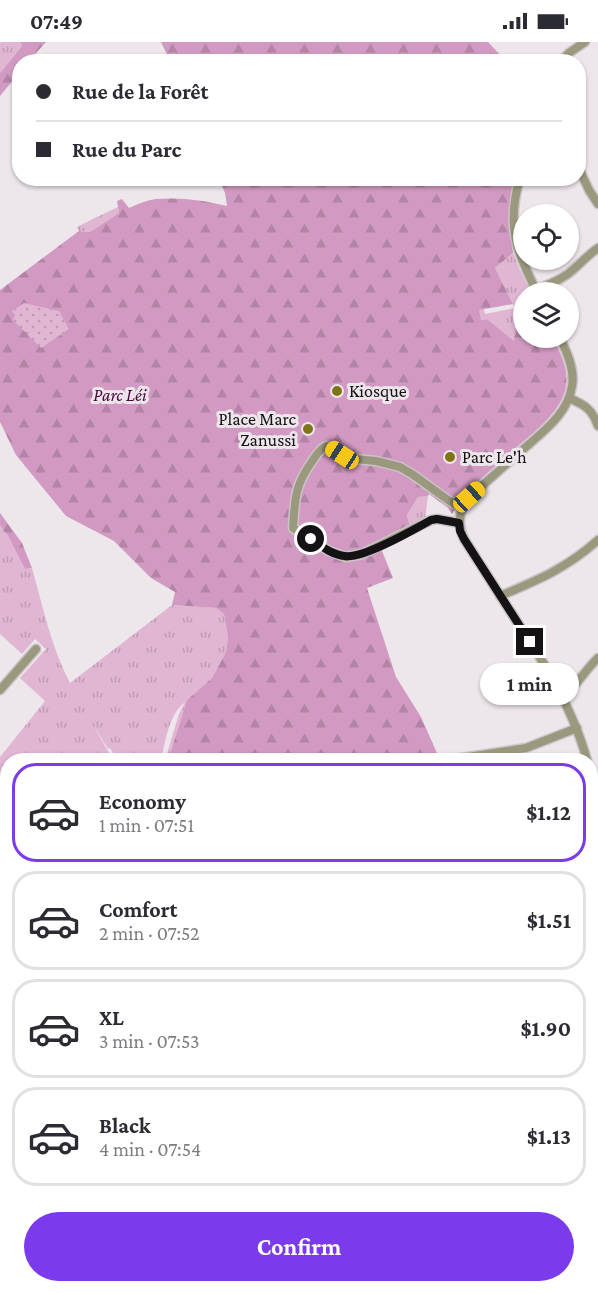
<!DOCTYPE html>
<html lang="en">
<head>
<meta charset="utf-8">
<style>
	:root { --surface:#fff; --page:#f2f2f3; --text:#2b2b33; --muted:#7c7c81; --line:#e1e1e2; --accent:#7c3aed }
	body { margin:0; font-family:"Crimson Pro",serif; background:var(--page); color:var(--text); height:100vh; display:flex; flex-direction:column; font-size:22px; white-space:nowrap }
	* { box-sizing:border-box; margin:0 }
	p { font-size:20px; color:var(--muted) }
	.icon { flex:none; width:33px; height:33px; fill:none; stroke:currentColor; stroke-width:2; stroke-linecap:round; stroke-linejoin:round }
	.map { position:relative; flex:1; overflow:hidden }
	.details { position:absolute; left:0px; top:711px; width:598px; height:540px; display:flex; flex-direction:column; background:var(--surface); border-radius:24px 24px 0 0; box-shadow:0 2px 4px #0004 }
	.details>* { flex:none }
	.hud { position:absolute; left:12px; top:12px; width:574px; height:132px; border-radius:24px; box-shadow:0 2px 4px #0004; display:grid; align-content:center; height:132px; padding:0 24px; background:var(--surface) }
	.buttons { position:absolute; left:513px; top:162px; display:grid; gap:12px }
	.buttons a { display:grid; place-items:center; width:66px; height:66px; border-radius:50%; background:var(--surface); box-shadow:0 2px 4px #0004; font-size:30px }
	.end { position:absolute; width:27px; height:27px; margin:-14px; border:8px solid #141214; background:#fff; box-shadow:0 0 0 3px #fff }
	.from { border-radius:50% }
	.bubble { position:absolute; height:42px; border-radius:21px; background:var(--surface); box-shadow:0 2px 4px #0004; font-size:20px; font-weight:700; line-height:42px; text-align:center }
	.car { position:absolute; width:18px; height:36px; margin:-18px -9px; border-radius:8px; box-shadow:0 0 4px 2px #0007; background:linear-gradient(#f5c518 24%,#345 0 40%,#f5c518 0 76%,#345 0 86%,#f5c518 0) }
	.hud b { display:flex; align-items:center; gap:21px; height:57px; font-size:22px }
	.hud b+b { border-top:2px solid var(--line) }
	.hud i { width:15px; height:15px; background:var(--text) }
	ul { padding:10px 0 0; list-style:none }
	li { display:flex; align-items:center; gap:18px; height:99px; margin:0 12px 9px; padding:0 12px; border:3px solid var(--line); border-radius:24px }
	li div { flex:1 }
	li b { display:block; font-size:22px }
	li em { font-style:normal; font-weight:700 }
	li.on { border-color:var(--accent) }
	li>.icon { width:54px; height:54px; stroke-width:1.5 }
	.button { display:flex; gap:12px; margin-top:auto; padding:12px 24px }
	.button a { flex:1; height:69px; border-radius:36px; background:var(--accent); color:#fff; font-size:24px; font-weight:700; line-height:69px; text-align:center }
	.status { display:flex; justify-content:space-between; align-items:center; height:42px; padding:0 30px; background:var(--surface); direction:ltr }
	.status svg { height:16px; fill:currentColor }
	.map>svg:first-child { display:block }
	.grass { fill:url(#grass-tufts) }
	.forest { fill:url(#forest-firs) }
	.park { fill:url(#park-dots) }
	.pitch { fill:#e0b6d3 }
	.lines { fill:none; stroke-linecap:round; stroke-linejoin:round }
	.minor-casing { stroke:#cac4c9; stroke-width:11 }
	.minor { stroke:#9b997d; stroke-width:8 }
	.route { stroke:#141214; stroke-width:8 }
	.poi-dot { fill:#7f7518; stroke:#ede6eb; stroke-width:2 }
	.labels { text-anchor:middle; stroke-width:6; stroke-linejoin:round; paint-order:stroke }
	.poi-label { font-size:18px; fill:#141214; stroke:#ede6eb; text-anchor:start }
	.park-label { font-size:18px; font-style:italic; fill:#4a063e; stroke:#ede6eb }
</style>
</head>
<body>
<div class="status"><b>07:49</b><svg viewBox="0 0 49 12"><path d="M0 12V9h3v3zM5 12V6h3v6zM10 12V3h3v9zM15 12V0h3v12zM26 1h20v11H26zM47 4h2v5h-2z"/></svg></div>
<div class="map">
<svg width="598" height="1251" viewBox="0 0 598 1251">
	<defs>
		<pattern id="grass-tufts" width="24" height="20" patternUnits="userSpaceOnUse" patternTransform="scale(1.5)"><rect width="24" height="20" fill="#e0b6d3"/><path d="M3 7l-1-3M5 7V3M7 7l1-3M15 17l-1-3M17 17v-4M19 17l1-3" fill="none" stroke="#bf9bb4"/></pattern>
		<pattern id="forest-firs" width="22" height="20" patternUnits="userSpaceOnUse" patternTransform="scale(1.5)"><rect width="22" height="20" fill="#d29ac2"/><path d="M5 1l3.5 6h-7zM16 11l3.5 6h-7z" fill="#b384a6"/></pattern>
		<pattern id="park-dots" width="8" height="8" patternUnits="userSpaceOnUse" patternTransform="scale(1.5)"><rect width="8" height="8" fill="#e0b6d3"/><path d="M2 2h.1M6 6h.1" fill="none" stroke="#bf9bb4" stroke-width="1.8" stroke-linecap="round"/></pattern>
	</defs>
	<rect width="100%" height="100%" fill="#ede6eb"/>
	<g class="grass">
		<polygon points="0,0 20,0 22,4 0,31"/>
		<polygon points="118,165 119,171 90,190 79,189 77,185 95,176"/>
		<polygon points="513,211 519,226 531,250 524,250 523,254 516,258 516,261 518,265 524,267 516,280 515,300 487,277 481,278 478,268 484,267 485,272 515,266 495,226"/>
		<polygon points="428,454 425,477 411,489 407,473 418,455"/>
		<path d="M0,483L8,494L25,527L32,526C43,565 51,605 70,641L172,563L216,566L224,572L228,596L226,610L212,636L187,658L168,718H165L179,672L185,660C168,674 166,698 161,718H117L110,706L108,707L91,679L113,718H8L7,725L0,719V715L45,659L20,636L46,607L35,597L22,612L0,592Z"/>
	</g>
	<g class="forest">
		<polygon points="20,0 46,0 29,19 20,20 19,31 0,54 0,31 22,4"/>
		<polygon points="161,0 488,0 506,19 170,19"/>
		<path d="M219,137H514C508,162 509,185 513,211L495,226L513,262L479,268L481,278L487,277L514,299L516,280L523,266L524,296H553C560,310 569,327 566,344C562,371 530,393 510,411C495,424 480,438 465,451L460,457L452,472L448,466L429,452L428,454L418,455L407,473L411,489L380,504L393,536L367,546L396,635L421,675L437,711L430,712L428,716V718H168L187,658L212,636L226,610L228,596L224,572L216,566L172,563L175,550L151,536L114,499L66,474L16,413L0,380V248L79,189L90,190L119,171L117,159L122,157L129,166C138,162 147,158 156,157C179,155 204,158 227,164L225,151Z"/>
		<polygon points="0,471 22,501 32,526 25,527 8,494 0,483"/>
	</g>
	<g class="park">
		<polygon points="24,261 59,269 69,287 41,306 13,278 15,273 12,269"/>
		<polygon points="0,719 8,725 8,1010 0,1010"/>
	</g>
	<g class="pitch">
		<polygon points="212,1244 359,1244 358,1251 212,1251"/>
		<polygon points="451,1244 481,1244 480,1251 450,1251"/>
	</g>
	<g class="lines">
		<defs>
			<g id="minor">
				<polyline points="560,20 569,11 585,0"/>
				<polyline points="579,127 589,148 598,162"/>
				<path d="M520,136C506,183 516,209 537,250"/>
				<path d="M536,248C549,242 564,237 575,226C583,219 589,212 598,206"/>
				<path d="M560,296C567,310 575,328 572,344C568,374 538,393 518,412C502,426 485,441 469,455C459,468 457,482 464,497L551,633C566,661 579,688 587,718"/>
				<path d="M569,356C585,363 592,367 598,384"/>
				<path d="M459,481L437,477L431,478L362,512L346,515L329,509L293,486C295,455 295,443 313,418C317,412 320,407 326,404L342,413L355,417L376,419L400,425L412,432L448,458L462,466"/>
				<path d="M500,554C538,538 567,526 598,498"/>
				<polyline points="0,648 36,607"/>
				<path d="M563,654C577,644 585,628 598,616"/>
				<polyline points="448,718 526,706 577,686"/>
				<polyline points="591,738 598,775"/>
				<polyline points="591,799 598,797"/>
				<polyline points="591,982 598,924"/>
				<polyline points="591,1006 598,1006"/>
				<polyline points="591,1034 594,1054 598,1066"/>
				<polyline points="0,1073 8,1075"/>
				<polyline points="591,1080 598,1078"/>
				<polyline points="591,1194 598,1189"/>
				<polyline points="591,1217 592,1251"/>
				<polyline points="0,1236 8,1236"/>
				<polyline points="23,1244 24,1251"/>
				<polyline points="144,1251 145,1244"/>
				<polyline points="413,1251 414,1244"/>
			</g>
		</defs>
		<use href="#minor" class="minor-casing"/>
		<use href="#minor" class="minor"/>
	</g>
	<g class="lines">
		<path class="route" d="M311,497C321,504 332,513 345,514C363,517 413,488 431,478L437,477L459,481L460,489L464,497L530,600"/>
	</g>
	<g class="poi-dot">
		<circle cx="337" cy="349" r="6"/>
		<circle cx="308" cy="387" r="6"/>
		<circle cx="450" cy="415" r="6"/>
	</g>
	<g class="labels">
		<g class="poi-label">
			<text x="349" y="355">Kiosque</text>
			<text x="296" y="383" text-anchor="end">Place Marc<tspan x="296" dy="21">Zanussi</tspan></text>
			<text x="462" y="421">Parc Le'h</text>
		</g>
		<g class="park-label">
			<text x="120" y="359">Parc Léi</text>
		</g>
	</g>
</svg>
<div class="buttons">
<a><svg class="icon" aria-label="locate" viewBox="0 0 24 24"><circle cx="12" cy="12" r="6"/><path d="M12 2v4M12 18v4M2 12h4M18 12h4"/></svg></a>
<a><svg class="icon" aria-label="layers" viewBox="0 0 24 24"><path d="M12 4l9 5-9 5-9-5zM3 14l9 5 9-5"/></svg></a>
</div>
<i class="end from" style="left:311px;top:497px"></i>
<i class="end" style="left:530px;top:600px"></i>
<div class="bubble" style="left:480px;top:621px;width:99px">1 min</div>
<i class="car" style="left:342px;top:413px;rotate:303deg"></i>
<i class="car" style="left:469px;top:455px;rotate:48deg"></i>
<div class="hud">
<b><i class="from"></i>Rue de la Forêt</b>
<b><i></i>Rue du Parc</b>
</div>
<section class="details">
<ul>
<li class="on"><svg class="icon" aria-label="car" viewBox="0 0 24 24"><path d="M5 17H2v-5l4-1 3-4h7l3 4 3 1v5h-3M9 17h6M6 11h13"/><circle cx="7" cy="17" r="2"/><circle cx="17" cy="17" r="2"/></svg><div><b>Economy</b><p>1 min · 07:51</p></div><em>$1.12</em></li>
<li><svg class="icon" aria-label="car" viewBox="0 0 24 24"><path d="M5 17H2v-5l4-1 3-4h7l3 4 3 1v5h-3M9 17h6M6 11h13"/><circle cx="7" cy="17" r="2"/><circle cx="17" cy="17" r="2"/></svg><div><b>Comfort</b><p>2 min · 07:52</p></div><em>$1.51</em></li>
<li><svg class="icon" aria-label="car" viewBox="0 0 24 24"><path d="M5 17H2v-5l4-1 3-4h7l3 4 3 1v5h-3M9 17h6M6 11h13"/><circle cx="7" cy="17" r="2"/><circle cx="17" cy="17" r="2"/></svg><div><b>XL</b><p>3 min · 07:53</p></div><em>$1.90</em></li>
<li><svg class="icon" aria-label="car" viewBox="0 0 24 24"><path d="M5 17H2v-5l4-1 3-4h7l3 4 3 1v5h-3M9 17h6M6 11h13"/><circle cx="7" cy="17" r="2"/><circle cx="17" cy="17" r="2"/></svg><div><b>Black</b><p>4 min · 07:54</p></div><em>$1.13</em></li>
</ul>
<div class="button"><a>Confirm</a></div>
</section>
</div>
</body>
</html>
